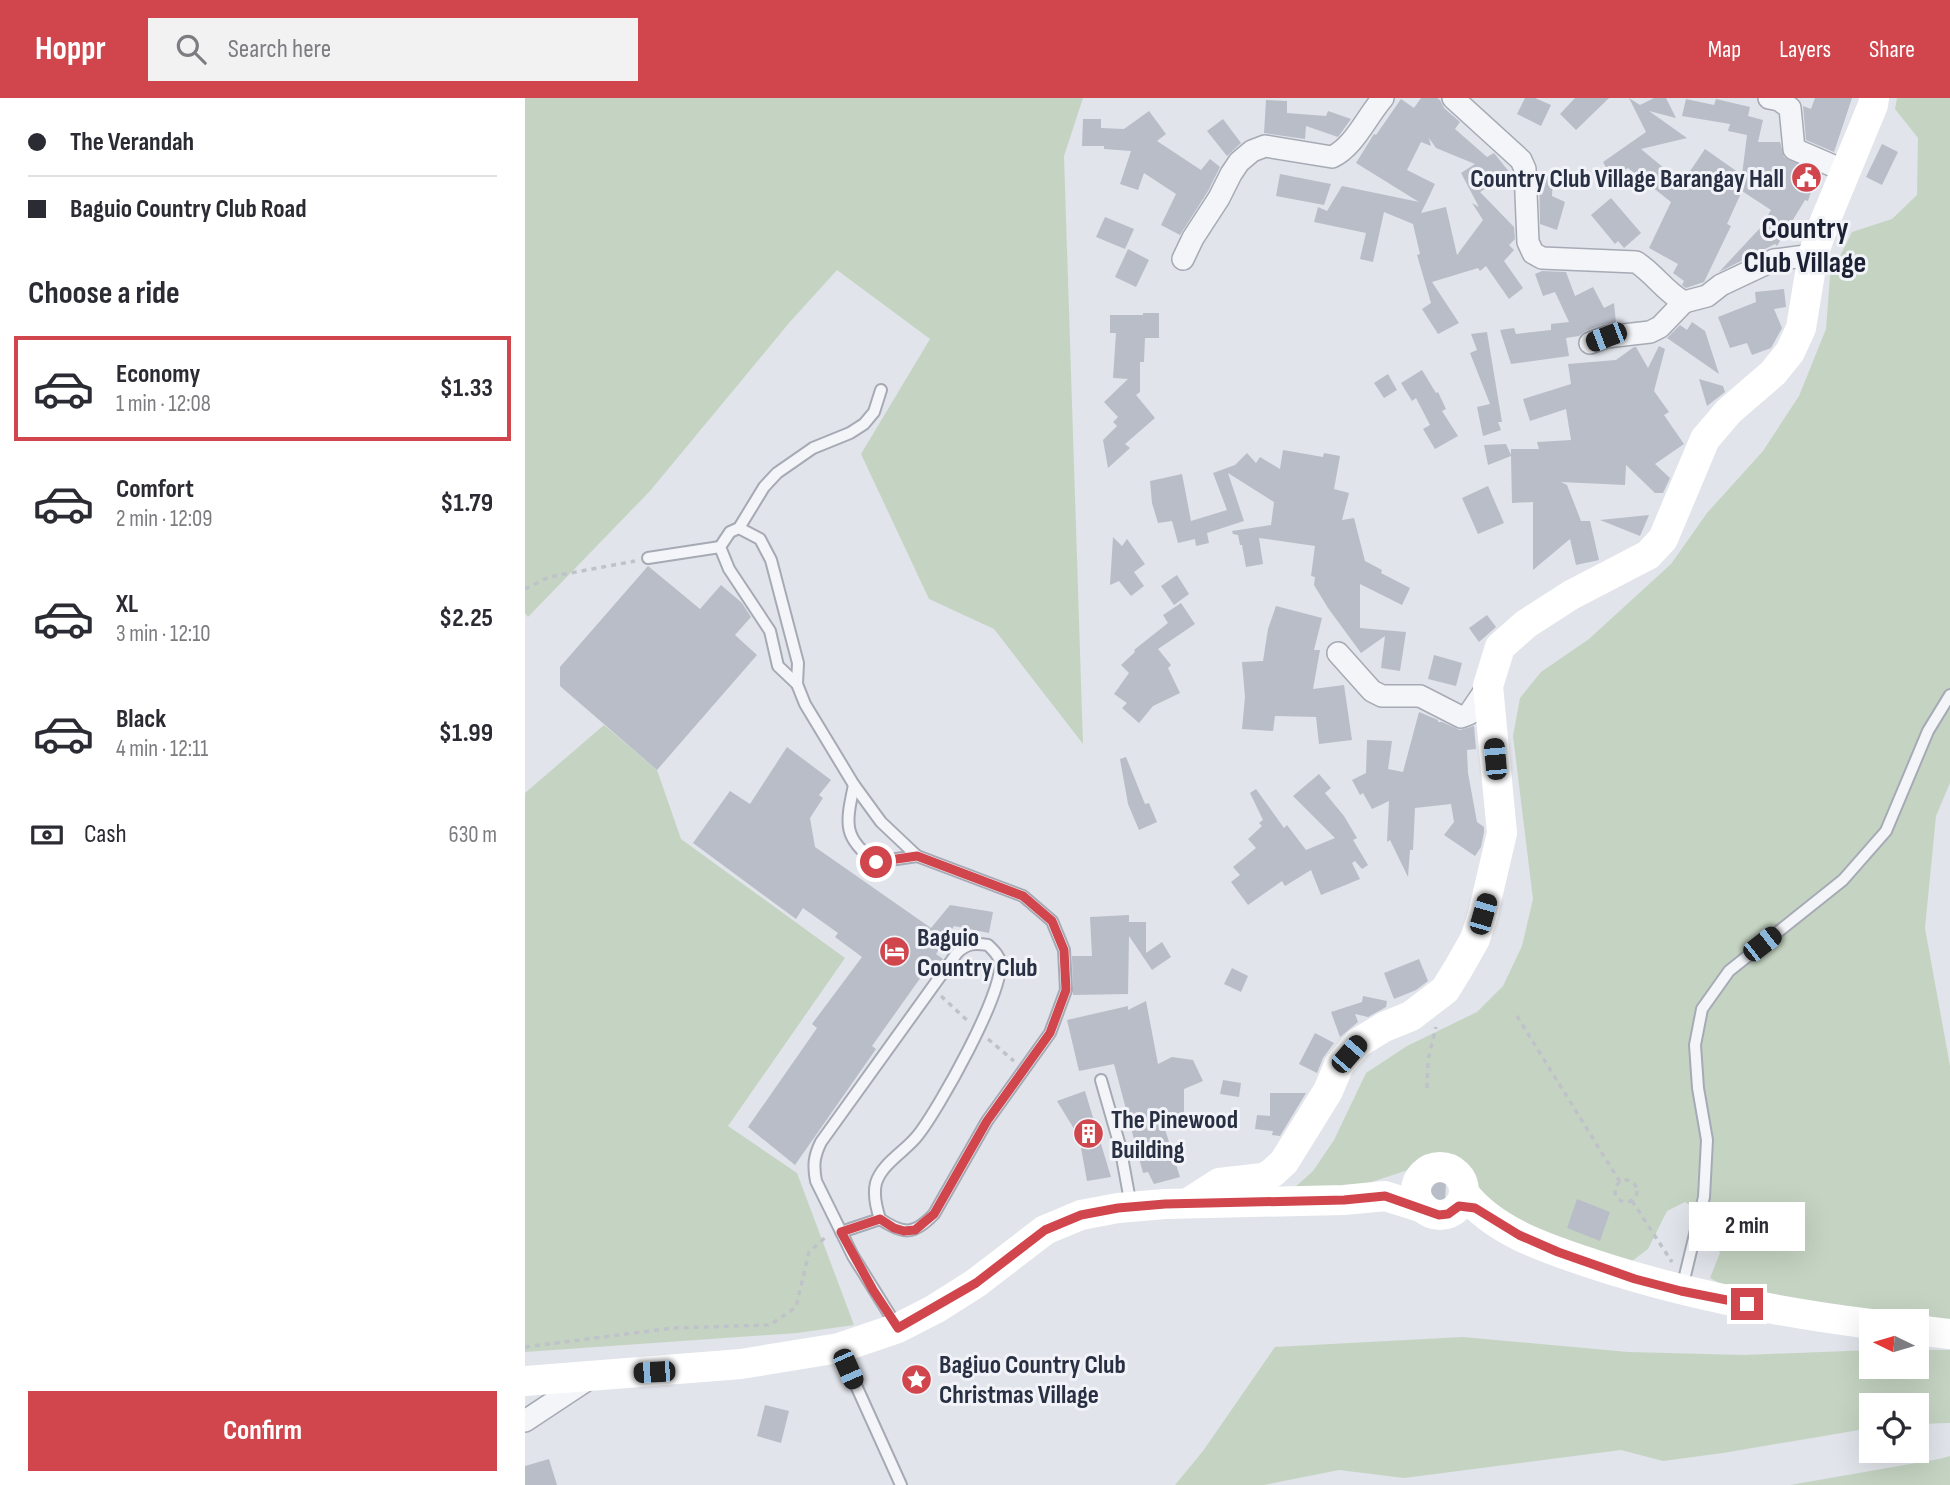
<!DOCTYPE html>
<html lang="en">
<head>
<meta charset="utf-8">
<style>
	:root { --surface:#fff; --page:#f2f2f3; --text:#2b2b33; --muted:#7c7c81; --line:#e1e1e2; --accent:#d1454d }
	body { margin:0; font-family:"Sofia Sans Condensed",sans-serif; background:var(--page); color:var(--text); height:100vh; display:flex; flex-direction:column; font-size:26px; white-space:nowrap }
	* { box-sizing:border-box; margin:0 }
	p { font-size:23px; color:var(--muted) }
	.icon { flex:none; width:38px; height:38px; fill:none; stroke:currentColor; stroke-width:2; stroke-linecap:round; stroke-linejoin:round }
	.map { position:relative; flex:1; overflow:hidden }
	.side { display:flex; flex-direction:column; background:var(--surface); width:525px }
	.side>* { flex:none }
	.banner { display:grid; align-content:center; height:154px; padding:0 28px; background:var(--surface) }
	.needle { width:46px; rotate:275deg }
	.fabs { position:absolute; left:1334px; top:1211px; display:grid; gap:14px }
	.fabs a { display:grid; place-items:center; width:70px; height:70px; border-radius:0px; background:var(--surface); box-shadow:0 7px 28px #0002; font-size:35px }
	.end { position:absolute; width:32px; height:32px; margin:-16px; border:9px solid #d1454d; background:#fff; box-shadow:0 0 0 4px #fff }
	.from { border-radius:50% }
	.bubble { position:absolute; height:49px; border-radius:0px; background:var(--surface); box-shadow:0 7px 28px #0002; font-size:23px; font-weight:700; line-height:49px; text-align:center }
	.car { position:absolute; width:21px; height:42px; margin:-21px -10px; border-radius:9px; box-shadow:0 0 5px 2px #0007; background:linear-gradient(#222 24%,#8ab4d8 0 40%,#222 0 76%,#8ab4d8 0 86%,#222 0) }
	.banner b { display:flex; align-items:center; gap:24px; height:66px; font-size:26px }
	.banner b+b { border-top:2px solid var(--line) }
	.banner i { width:18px; height:18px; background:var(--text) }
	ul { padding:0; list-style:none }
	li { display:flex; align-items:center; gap:21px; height:105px; margin:0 14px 10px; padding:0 14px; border:4px solid transparent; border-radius:0px }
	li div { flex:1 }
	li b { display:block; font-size:26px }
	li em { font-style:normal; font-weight:700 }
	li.selected { border-color:var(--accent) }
	li>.icon { width:63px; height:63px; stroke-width:1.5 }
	h2 { padding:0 28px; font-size:32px; line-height:84px }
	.pay { display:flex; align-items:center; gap:18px; height:77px; padding:0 28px; font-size:26px }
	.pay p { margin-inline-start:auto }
	.button { display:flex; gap:14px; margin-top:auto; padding:14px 28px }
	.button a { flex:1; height:80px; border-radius:0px; background:var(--accent); color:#fff; font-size:28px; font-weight:700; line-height:80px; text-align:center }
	header { display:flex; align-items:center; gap:42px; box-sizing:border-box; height:98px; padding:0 35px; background:var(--accent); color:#fff }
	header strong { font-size:33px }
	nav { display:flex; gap:38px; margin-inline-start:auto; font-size:24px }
	.search { width:490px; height:63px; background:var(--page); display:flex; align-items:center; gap:18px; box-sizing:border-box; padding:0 24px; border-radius:0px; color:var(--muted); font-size:26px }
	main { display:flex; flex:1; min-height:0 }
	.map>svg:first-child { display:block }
	.green { fill:#c5d4c2 }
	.building { fill:#b8bdc8; fill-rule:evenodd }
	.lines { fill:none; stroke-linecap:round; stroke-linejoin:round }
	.lane-casing { stroke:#a6aab5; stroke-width:14 }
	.street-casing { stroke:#a6aab5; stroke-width:24 }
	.path { stroke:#bfc2c9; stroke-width:3.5; stroke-dasharray:5 5; stroke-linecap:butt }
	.lane { stroke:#f4f5f8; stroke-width:10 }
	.street { stroke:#f4f5f8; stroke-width:21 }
	.secondary { stroke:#fff; stroke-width:30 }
	.route { stroke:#d1454d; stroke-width:9 }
	.labels { text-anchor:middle; stroke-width:6; stroke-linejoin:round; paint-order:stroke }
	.poi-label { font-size:26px; font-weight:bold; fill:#293043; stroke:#f1f3f8; text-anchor:start }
	.quarter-label { font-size:30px; font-weight:bold; fill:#1b2133; stroke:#f1f3f8 }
</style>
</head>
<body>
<header>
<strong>Hoppr</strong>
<div class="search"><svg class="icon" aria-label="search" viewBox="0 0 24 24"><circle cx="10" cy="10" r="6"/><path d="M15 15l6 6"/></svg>Search here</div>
<nav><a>Map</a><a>Layers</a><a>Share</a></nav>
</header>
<main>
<section class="side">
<div class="banner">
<b><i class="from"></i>The Verandah</b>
<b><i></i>Baguio Country Club Road</b>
</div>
<h2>Choose a ride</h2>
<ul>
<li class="selected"><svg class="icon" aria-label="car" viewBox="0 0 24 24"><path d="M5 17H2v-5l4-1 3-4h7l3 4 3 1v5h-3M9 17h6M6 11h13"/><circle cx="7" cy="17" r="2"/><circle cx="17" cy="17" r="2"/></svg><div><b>Economy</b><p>1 min · 12:08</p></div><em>$1.33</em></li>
<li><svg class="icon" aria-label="car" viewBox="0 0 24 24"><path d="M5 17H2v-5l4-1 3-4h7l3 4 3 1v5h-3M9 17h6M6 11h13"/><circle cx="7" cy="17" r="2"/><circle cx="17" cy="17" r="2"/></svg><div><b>Comfort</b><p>2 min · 12:09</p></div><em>$1.79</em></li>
<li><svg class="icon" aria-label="car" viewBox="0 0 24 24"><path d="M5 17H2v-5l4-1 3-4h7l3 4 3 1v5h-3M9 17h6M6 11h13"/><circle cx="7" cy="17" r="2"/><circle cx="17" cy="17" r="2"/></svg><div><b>XL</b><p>3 min · 12:10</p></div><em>$2.25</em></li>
<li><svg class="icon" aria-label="car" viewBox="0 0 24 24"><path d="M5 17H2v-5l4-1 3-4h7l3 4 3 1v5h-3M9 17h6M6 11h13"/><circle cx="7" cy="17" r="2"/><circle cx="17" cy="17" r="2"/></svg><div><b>Black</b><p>4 min · 12:11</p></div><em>$1.99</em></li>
</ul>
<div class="pay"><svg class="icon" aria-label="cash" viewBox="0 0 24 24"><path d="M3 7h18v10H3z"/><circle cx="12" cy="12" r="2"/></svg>Cash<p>630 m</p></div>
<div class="button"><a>Confirm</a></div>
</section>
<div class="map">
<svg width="1425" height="1387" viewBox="0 0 1425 1387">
	<rect width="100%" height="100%" fill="#e1e4ea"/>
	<g class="green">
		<polygon points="0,0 558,0 539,58 558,646 469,531 404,501 336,356 405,241 312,172 264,225 125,393 3,519 0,515"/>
		<polygon points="1372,0 1425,0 1425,685 1411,718 1400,830 1425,968 1425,1222 1378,1221 1301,1213 1220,1199 1185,1180 1195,1155 1175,1114 1160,1104 1142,1113 1123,1151 1099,1169 995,1124 966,1107 949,1083 920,1069 883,1072 816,1094 769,1090 788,1073 809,1042 841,975 882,948 952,914 978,888 997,848 1008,801 988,638 995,600 1016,574 1064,541 1146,466 1182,415 1238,353 1274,298 1301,231 1305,178 1327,134 1367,121 1392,97 1393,40 1370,11"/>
		<polygon points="79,627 132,672 156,741 320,860 203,1028 272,1075 329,1227 272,1235 0,1254 0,695"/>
		<polygon points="938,1239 1103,1254 1220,1257 1346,1252 1346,1269 1391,1269 1391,1252 1425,1252 1425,1325 1391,1326 1391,1307 1346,1307 1346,1330 1198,1355 1138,1363 1096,1352 879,1380 814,1372 739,1387 650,1387 678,1353 750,1249"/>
		<polygon points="1425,1358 1425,1387 1265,1387 1414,1361"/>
	</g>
	<g class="building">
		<path d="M896,0H912L915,2L919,10L935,24L930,31L962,59L969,55L985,75L955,94L989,129L990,141L984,147L989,152L979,163L998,190L984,201L961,168L955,173L953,170L907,184L934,225L913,236L897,211L906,205L892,157L895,156L888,126L859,114L848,164L835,161L841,135L789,124L793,109L802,113L817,88L894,104L831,65L849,36L851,37L876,1L889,10ZM904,40L911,50L950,66L936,75L954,109L947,105L958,122L932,157L921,109L896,115L910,86L882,72L896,44L906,48Z"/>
		<polygon points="1000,0 1010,0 1026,7 1016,28 992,16"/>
		<polygon points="1050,0 1084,0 1051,32 1035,16"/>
		<polygon points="1104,0 1115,7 1129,0 1141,0 1151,20 1124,13 1162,40 1116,51 1146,76 1159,82 1180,51 1217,77 1222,37 1203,33 1205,26 1157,18 1161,1 1189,7 1191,1 1225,9 1223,18 1238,22 1233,44 1255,44 1259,59 1292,75 1283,103 1280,102 1252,148 1250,146 1194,174 1236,129 1246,112 1217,93 1202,126 1206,128 1179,184 1161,190 1157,187 1159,183 1148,175 1153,166 1124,150 1146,104 1103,70 1087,80 1078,64 1121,34"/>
		<polygon points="1290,0 1327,0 1309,54 1281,42 1278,8 1286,11"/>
		<polygon points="741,2 762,3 762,15 801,18 803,13 826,21 813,39 781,28 780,41 739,35"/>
		<polygon points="624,13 641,36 632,43 676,72 685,61 695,69 683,93 655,137 636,127 651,96 619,75 613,92 595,86 606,53 579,51 579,48 557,48 558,21 576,21 576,30 599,31"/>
		<polygon points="698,21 716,45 702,58 682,33"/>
		<polygon points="1357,46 1373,54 1357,87 1341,79"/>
		<polygon points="755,76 806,86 799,107 751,98"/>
		<polygon points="1014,76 1028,79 1027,98 1040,104 1032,132 1015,126"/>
		<polygon points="1086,100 1116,135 1099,150 1093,143 1090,146 1066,117"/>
		<polygon points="580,119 609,131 600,151 571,139"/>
		<polygon points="603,151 624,162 611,189 590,179"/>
		<polygon points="1017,173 1041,174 1050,198 1068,189 1079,210 1089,205 1091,225 1076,227 1060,233 1054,238 1041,240 1044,258 986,266 975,232 989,230 991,236 1026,232 1026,226 1044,224 1030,194 1018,198 1010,176"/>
		<polygon points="1259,191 1261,209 1249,211 1257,230 1246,250 1227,257 1222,245 1205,250 1193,219 1231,204 1230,194"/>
		<polygon points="618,215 634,215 634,240 620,240 619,264 615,264 615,294 611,297 630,320 600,346 605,350 583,370 578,342 592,328 588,324 593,319 579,304 603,281 588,280 591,235 585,235 585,217 618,217"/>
		<polygon points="1167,224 1180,233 1194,276 1142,240 1155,227 1162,232"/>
		<polygon points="962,234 977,324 973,324 976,332 958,338 952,309 965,306 945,255 952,252 946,236"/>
		<polygon points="1134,248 1140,251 1129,293 1144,314 1139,317 1159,346 1130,366 1145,380 1138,395 1130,395 1101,367 1100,387 1036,384 1042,387 1056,423 1065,423 1074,462 1051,467 1045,441 1008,472 1008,404 987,405 986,358 963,367 959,347 981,346 986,357 986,351 1014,351 1012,344 1046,342 1041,311 1005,323 998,301 1046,286 1043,266 1091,262 1109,249 1111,249 1123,270"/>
		<polygon points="897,272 911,295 913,294 921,311 917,313 933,338 910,351 898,331 905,327 891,300 887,303 876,285"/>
		<polygon points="863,276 872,292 859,300 849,285"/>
		<polygon points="1174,281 1198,288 1200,294 1182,308"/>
		<polygon points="758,352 798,359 799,355 815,358 809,391 824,395 817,422 829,420 840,463 857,472 856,475 885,490 877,507 835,486 835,530 881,534 875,573 856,570 860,538 836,555 803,510 789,487 790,479 786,478 790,448 734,440 738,466 721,469 717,447 715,447 713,437 708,436 707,433 746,427 749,404 703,375 719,423 682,435 684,445 671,448 670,441 653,445 647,423 633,425 627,405 625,383 657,376 666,423 702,412 688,375 710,367 722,355 731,365 735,359 755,371"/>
		<polygon points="963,388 979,425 953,436 937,400"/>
		<polygon points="1124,417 1115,438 1075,422"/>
		<polygon points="588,439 597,448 602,441 620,466 609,474 619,488 606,498 594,483 585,487"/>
		<polygon points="123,468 175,511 196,487 217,505 226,519 210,537 232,557 132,672 35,588 35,569"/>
		<polygon points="652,477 664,496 649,507 636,488"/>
		<polygon points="656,505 670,526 633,551 646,567 643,570 655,595 628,608 614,625 597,610 602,605 589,596 604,575 596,567 610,554 609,552 643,525 638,517"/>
		<polygon points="751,508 797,520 789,552 795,552 788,591 819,587 827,642 794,646 791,619 750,618 748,633 717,631 720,599 717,564 738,563 743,531"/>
		<polygon points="962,517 971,529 954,544 944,530"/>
		<polygon points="909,557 937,565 931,588 903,581"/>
		<polygon points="894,614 913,622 913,624 917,624 935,632 949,628 951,651 942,652 943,675 952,724 959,729 959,734 956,749 950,758 919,737 929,724 926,706 890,710 888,752 885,752 883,779 865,742 862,744 864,703 847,711 838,695 835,697 827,682 841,675 842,642 867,643 863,671 878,674"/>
		<polygon points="262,649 306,682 294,697 298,700 285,720 290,749 406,830 425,807 468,814 464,835 429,828 411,856 418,861 407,876 401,872 347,948 351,951 270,1067 223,1029 292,930 287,926 337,859 310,839 313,835 278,810 271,821 168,745 205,693 225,706"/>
		<polygon points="601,659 620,706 624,705 632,724 614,732 603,706 595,661"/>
		<polygon points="794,676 806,690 800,695 819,718 832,740 828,742 843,767 837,771 830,763 827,765 835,781 796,797 786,772 760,788 757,783 723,807 706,784 715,777 708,769 731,750 723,741 737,728 734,725 738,722 725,695 731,691 759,730 762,727 781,752 810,740 768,698"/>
		<polygon points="604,817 604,824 621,824 621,855 637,844 646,859 627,872 604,838 603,896 548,897 547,858 567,858 565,819"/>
		<polygon points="894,861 903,883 891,892 869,901 859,875"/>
		<polygon points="707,870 723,878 716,894 699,886"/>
		<polygon points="838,898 862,903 861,909 843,919 830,916 833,924 815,939 806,914 837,904"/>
		<polygon points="621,903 633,966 647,959 668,962 678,983 659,991 659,1025 638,1025 655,1079 629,1086 623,1074 618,1075 589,966 554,973 542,922 603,908 603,912"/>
		<polygon points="790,935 809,945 798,960 792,975 774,966"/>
		<polygon points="698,982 716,985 714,999 695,996"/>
		<polygon points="560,993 586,1079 562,1083 554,1039 532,1003"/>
		<polygon points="745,995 781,995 755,1038 747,1037 748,1033 730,1031 732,1017 745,1018"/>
		<polygon points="906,1083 921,1083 920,1104 914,1104 905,1094"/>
		<polygon points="1052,1101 1085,1114 1075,1143 1042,1130"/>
		<polygon points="240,1307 264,1313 256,1345 232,1338"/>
		<polygon points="24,1361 32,1387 0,1387 0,1368"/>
	</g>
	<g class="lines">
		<defs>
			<g id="lane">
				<path d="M356,292L349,314L339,326L325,335L288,350L252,375L239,389L214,430L205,434L195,449L204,471L245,533L253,568L272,586L280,606L329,687L356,724L392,758L498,798L527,823L539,852L541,892L525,935L462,1023L409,1116C389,1137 379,1137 355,1121C351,1109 348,1097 351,1085C357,1065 381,1053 393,1037C413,1012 480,893 475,864C474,857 468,852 463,847C450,845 442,845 432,855L296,1044C289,1058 288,1067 291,1083L328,1158L371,1227"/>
				<polyline points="214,430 235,441 246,462 273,565 272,586"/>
				<polyline points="123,460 195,449"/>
				<path d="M329,687C321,725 317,740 351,764L392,758"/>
				<polyline points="576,982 595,1048 606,1108"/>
				<polyline points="316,1134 355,1121"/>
				<polyline points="1157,1190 1179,1099 1182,1042 1173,990 1170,947 1177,911 1204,873 1318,782 1361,733 1403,633 1425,597"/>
				<polyline points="315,1252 376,1387"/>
			</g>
			<g id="street">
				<path d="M928,0L996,62L1000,71L1003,144L1008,155L1017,160L1111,164C1129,175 1140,194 1159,204L1182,198L1196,187L1249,162L1288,157"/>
				<polyline points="1244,0 1254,2 1265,10 1269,51 1320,73"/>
				<path d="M658,161L668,140L694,100L706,76L714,64L727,53L740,48L807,59C829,49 842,18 858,0"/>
				<polyline points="1065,245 1081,239 1125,234 1135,229 1159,204"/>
				<polyline points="813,555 847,593 857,598 895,598 936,619 944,616 963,588"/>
				<polyline points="0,1323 65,1280"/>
			</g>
		</defs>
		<use href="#lane" class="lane-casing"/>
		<use href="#street" class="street-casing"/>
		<g class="path">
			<polyline points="0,491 24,479 110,463"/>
			<polyline points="416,898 444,924"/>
			<polyline points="992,918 1095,1084"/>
			<polyline points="463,941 489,963"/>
			<polyline points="902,990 903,962 911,929"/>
			<circle cx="1101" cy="1093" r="11"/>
			<polyline points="1107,1103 1147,1164"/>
			<polyline points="0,1249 148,1230 245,1227 271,1209 284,1154 302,1138"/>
		</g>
		<use href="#lane" class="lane"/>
		<use href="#street" class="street"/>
		<g class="secondary">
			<circle cx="915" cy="1093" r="24"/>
			<path d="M939,1095C969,1134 1023,1151 1068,1166C1159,1196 1251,1214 1346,1226"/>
			<polyline points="663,1105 694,1085 738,1080 747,1075 759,1064 803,993 814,967 833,945 859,929 886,918 920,892 933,871 950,841 958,816 977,735 963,588 975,549 1001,526 1046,497 1123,457 1138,441 1180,341 1204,313 1248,275 1265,254 1276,230 1288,157 1300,123 1348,7 1349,0"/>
			<polyline points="1391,1232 1425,1236"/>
			<polyline points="0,1283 216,1266 314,1250 373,1230 410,1211 451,1185 520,1132 556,1117 593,1110 640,1106 819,1102 860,1098 898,1110"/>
		</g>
	</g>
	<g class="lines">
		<polyline class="route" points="351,764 392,758 498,798 527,823 539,852 541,892 525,935 462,1023 409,1116 390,1132 379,1133 369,1130 355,1121 316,1134 348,1192 373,1230 451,1185 520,1132 556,1117 593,1110 640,1106 819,1102 860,1098 914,1117 923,1116 934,1108 950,1110 994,1137 1033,1154 1110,1181 1156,1193 1222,1206"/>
	</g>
	<defs>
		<symbol id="civic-disc" viewBox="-11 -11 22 22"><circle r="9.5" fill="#d1454d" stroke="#f1f3f8"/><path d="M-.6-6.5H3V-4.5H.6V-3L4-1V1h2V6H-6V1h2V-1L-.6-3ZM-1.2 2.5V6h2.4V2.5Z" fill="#fff"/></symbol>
		<symbol id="hotel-disc" viewBox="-11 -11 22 22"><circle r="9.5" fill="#d1454d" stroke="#f1f3f8"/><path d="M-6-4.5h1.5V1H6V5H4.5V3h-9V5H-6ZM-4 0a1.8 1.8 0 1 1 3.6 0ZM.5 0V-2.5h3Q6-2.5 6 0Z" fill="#fff"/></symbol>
		<symbol id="building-disc" viewBox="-11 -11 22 22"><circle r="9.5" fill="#d1454d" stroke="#f1f3f8"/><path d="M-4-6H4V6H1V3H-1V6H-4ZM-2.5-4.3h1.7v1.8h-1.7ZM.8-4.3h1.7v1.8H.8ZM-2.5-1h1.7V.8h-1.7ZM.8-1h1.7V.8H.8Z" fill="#fff"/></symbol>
		<symbol id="sight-disc" viewBox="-11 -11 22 22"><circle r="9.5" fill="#d1454d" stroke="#f1f3f8"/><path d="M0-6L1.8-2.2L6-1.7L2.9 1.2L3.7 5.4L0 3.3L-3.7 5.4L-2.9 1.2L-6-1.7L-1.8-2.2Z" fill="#fff"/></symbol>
	</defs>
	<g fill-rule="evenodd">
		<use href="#civic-disc" x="1264" y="62" width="35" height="35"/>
		<use href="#hotel-disc" x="352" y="836" width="35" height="35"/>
		<use href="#building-disc" x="546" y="1018" width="35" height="35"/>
		<use href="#sight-disc" x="374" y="1264" width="35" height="35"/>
	</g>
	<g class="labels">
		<g class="poi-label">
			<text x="1259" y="89" text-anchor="end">Country Club Village Barangay Hall</text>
			<text x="392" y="848">Baguio<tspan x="392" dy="30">Country Club</tspan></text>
			<text x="586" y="1030">The Pinewood<tspan x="586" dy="30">Building</tspan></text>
			<text x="414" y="1275">Bagiuo Country Club<tspan x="414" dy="30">Christmas Village</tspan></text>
		</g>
		<g class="quarter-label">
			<text x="1280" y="140">Country<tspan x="1280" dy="34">Club Village</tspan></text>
		</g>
	</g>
</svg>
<div class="fabs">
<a><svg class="needle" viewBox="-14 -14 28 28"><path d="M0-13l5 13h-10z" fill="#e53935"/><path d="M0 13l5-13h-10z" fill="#7c7c81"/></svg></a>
<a><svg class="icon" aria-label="locate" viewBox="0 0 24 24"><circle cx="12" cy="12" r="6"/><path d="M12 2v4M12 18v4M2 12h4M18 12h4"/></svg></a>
</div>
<i class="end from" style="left:351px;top:764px"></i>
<i class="end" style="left:1222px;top:1206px"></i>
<div class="bubble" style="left:1164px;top:1104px;width:116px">2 min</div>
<i class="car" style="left:1081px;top:239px;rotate:249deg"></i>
<i class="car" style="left:970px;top:661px;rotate:355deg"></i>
<i class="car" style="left:958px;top:816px;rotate:16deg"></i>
<i class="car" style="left:1237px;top:846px;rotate:52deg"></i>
<i class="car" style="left:824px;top:956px;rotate:41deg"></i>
<i class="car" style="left:323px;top:1271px;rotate:156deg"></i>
<i class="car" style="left:129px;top:1274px;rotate:267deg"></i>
</div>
</main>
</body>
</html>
